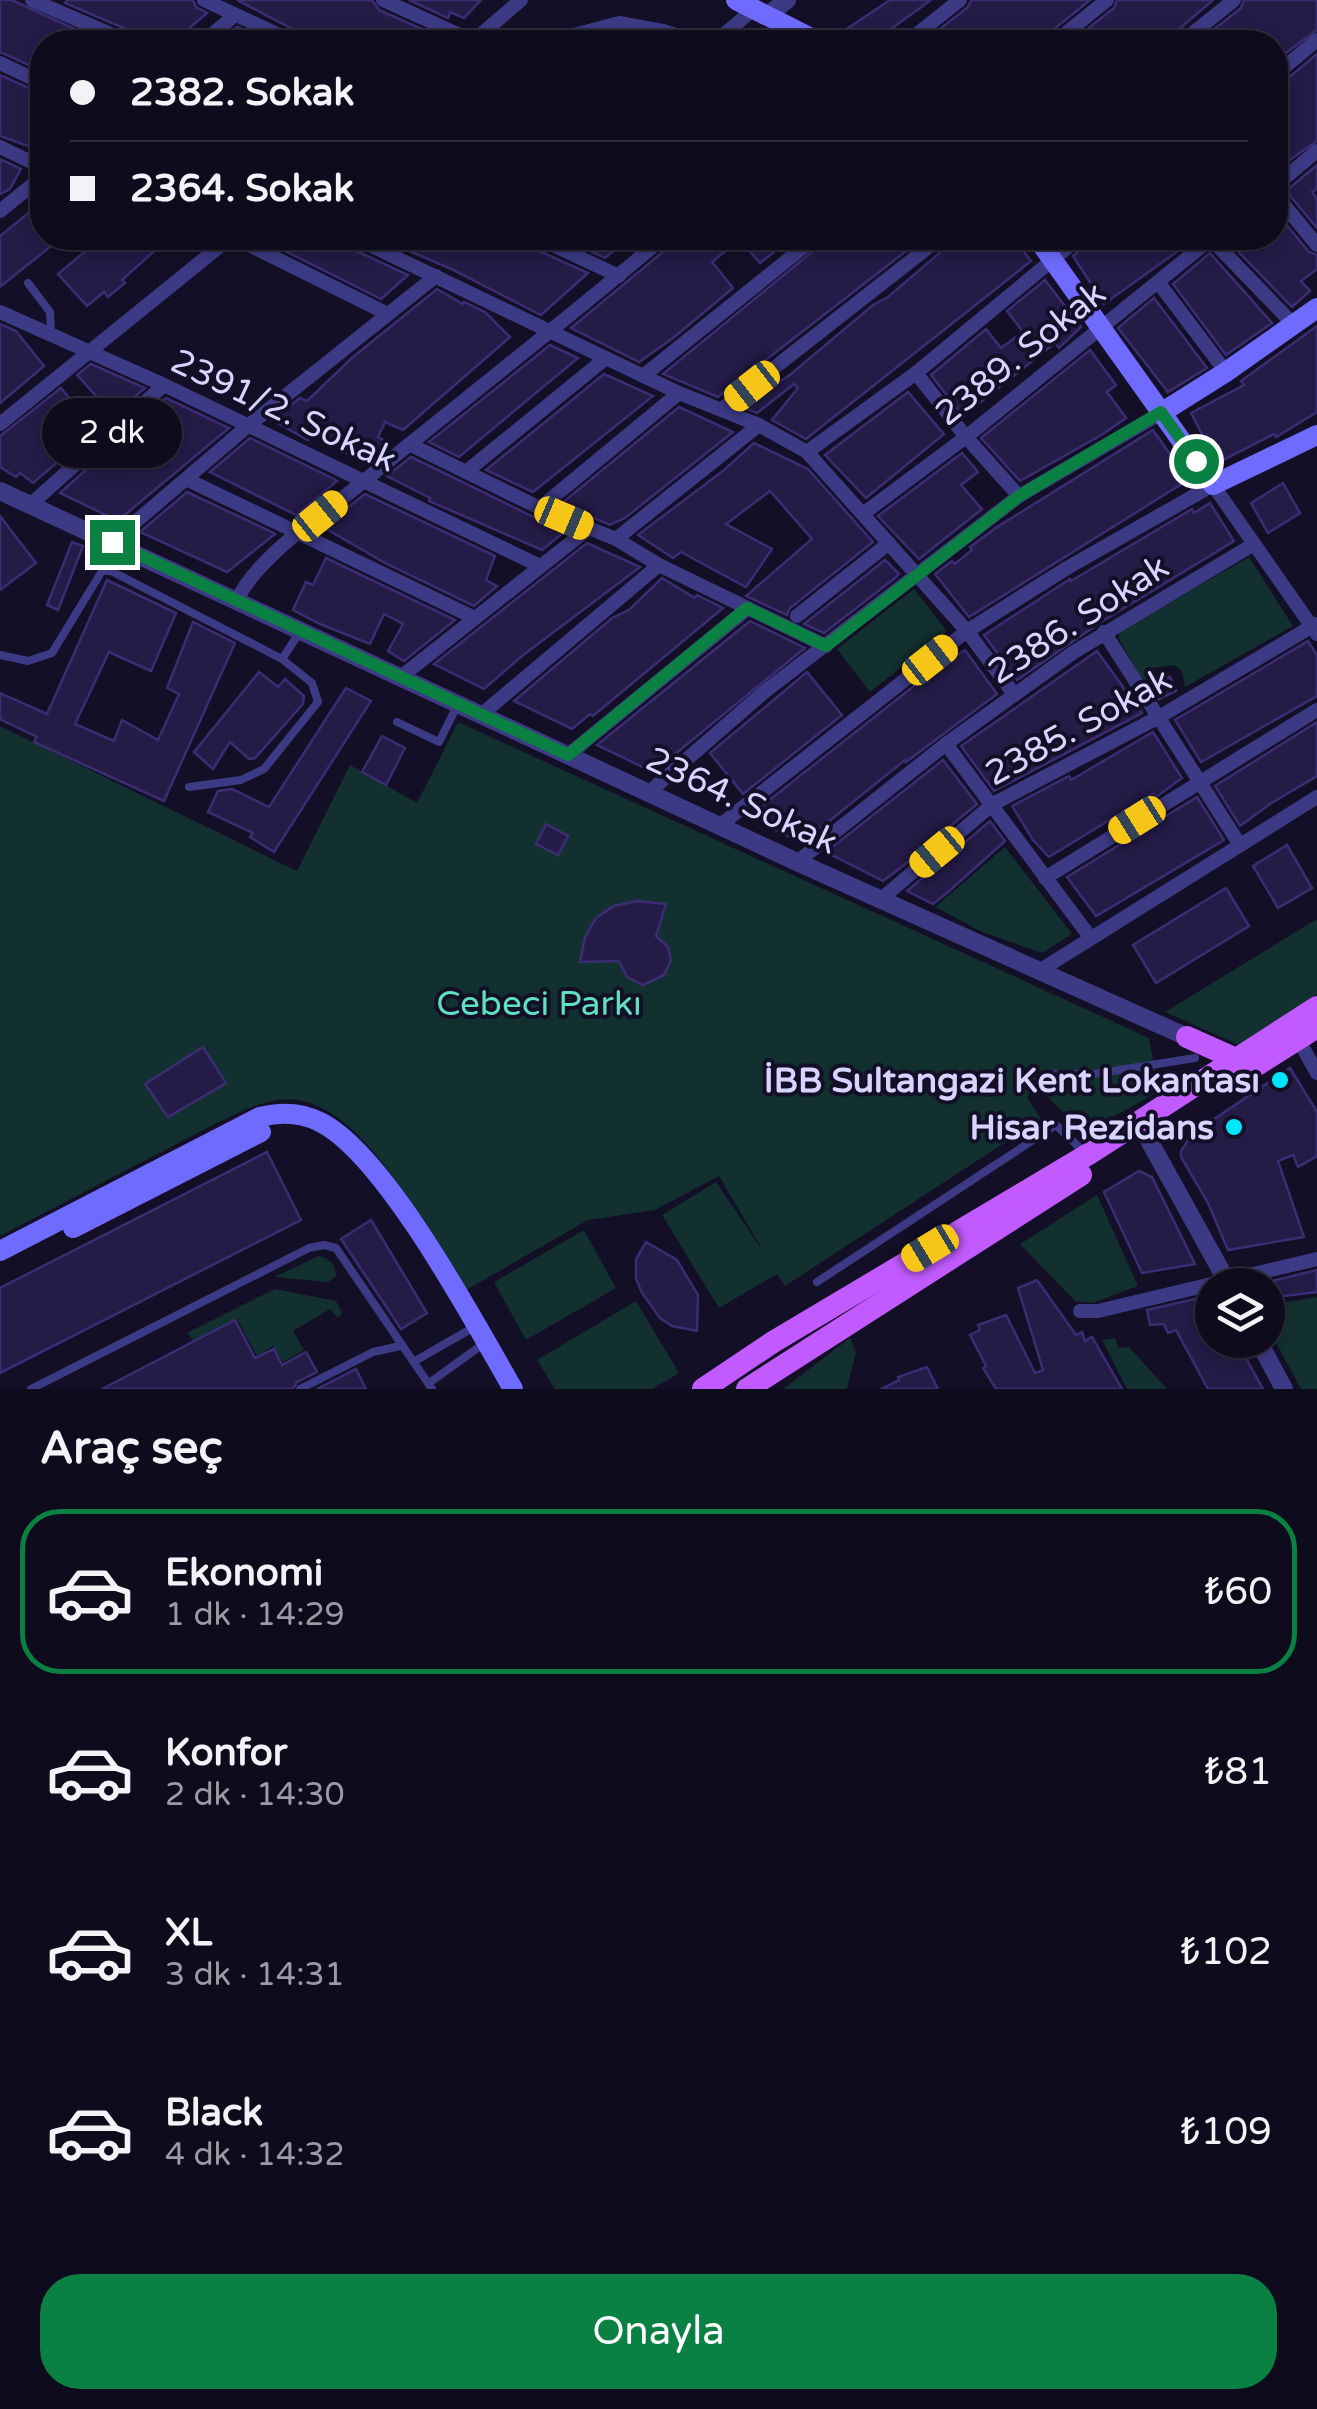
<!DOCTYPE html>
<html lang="tr">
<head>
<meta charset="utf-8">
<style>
	:root { --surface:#0e0b1c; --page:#1c1929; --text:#f1f3f6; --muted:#9b9ba3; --line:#2e2b3b; --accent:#0b8043 }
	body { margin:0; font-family:"Varela Round",sans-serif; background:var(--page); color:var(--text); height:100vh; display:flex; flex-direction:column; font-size:38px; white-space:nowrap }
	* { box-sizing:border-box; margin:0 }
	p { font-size:32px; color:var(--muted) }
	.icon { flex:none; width:55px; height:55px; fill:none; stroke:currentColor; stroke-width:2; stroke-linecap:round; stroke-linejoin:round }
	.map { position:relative; height:1389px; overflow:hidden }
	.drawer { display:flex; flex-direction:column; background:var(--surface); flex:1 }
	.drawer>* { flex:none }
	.hud { position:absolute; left:30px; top:30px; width:1258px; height:220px; border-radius:40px; box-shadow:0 5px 15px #0003,0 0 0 2px var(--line); display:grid; align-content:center; height:220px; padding:0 40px; background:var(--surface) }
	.tools { position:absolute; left:1195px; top:1268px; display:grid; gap:20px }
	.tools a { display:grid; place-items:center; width:90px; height:90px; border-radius:50%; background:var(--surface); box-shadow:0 5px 15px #0003,0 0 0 2px var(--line); font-size:50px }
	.end { position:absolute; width:45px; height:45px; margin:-22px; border:12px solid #0b8043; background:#fff; box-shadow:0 0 0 5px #fff }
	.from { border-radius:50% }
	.bubble { position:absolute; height:70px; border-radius:35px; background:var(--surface); box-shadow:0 5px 15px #0003,0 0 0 2px var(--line); font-size:32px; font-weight:600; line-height:70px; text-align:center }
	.car { position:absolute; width:30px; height:60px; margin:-30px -15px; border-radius:12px; box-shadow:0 0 8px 2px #0007; background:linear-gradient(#f5c518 24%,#345 0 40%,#f5c518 0 76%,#345 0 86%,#f5c518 0) }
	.hud b { display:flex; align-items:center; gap:35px; height:95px; font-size:38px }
	.hud b+b { border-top:2px solid var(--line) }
	.hud i { width:25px; height:25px; background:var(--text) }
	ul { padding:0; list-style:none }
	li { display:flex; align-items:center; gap:30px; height:165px; margin:0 20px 15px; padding:0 20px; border:5px solid transparent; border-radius:40px }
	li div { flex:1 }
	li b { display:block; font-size:38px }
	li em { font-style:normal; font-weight:600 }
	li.on { border-color:var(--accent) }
	li>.icon { width:90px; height:90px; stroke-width:1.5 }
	h2 { padding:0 40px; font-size:45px; line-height:120px }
	.action { display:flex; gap:20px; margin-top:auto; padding:20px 40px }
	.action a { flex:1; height:115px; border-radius:40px; background:var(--accent); color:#fff; font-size:40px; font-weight:600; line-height:115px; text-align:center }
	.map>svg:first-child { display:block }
	.green { fill:#12302f }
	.building { fill:#241b47; stroke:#3b2d73; stroke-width:2.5 }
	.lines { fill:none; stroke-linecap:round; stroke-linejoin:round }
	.service { stroke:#3d3a85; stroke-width:8 }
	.minor { stroke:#3d3a85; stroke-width:14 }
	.tertiary { stroke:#3d3a85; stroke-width:18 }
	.secondary { stroke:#6f6bff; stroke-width:20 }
	.primary { stroke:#c25bff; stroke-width:22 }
	.route { stroke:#0b8043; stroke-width:12 }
	.poi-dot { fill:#00e5ff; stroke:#130f26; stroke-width:4 }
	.labels { text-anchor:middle; stroke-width:8; stroke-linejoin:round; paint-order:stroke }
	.street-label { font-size:35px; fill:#d9d4ff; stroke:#130f26 }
	.park-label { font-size:35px; fill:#5fe0c0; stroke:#130f26 }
	.poi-label { font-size:35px; font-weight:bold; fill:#d9d4ff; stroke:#130f26; text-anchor:end }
</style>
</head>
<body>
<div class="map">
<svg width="1317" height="1389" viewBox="0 0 1317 1389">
	<rect width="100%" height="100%" fill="#130f26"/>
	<g class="green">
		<polygon points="1249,557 1293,626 1185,687 1182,671 1174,665 1152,668 1148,675 1149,694 1119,639 1119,632"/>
		<polygon points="914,589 947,631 870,692 837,649"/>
		<path d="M458,722L1149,1038L1159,1091L1085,1133L1036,1086L1027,1097L1041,1119L785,1286L777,1274L719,1308L662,1215L716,1182L765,1254L719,1176L655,1210L588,1220L463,1292C429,1235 359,1088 278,1100C255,1103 234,1115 213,1125L0,1236V726L297,871L350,765L417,803Z"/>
		<polygon points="1005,847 1072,934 1042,953 982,932 935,907"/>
		<polygon points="1317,919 1317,994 1239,1045 1165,1012"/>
		<polygon points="1097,1195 1138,1286 1093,1303 1075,1301 1020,1244"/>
		<polygon points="584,1230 616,1288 526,1340 494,1282"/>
		<path d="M319,1256C330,1259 335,1264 336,1276L328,1282L274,1277Z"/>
		<polygon points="275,1289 336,1301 342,1313 338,1318 330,1309 293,1331 304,1350 283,1362 273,1346 257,1356 237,1319 193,1341 187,1333"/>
		<polygon points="1317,1297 1317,1389 1301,1389 1268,1328 1268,1305"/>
		<polygon points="636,1301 679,1373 652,1389 555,1389 537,1360"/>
		<polygon points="850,1338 856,1352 847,1389 783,1389"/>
		<polygon points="1115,1338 1119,1348 1129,1347 1167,1389 1127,1389 1102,1340"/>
	</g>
	<g class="building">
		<polygon points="0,0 12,0 103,42 42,42 42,71 0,52"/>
		<polygon points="67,0 193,0 196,7 207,13 173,42 139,42 133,32 65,3"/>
		<polygon points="237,0 372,0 379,10 440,37 433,42 304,42 298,32"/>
		<polygon points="409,0 481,0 464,18 450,12 448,18"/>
		<polygon points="890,0 931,0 873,42 861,42 856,36 852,39 845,30"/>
		<polygon points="972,0 1090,0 1048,34 1044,42 923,42 967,8"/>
		<polygon points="1117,0 1213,0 1164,42 1071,42 1114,8"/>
		<polygon points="1244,0 1317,0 1317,30 1275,61 1275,42 1198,42 1241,8"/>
		<polygon points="237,27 238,27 270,42 219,42"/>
		<polygon points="1317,54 1317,141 1288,161 1285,157 1275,165 1275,89"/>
		<polygon points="0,75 42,94 42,151 0,136"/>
		<polygon points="0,159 21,169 10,189 0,194"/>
		<polygon points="1317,165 1317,189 1312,192 1317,199 1317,228 1286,191"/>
		<polygon points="42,202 42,238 61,238 0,287 0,236"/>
		<polygon points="1275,211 1309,252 1317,255 1317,269 1301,281 1310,291 1292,307 1225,238 1256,238 1261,243 1268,238 1275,238"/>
		<polygon points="101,238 157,238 162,244 122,280 125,283 108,297 104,292 87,306 58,274"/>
		<polygon points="259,238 345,238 350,248 408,275 381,299"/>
		<polygon points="379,238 528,238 533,248 588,273 541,315 451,269"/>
		<polygon points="562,238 629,238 605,258"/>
		<polygon points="675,238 727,238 733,245 712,262 733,288 673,338 639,362 571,328 670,246"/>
		<polygon points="754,238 792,238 760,263 744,245"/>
		<polygon points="829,238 923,238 718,397 663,374"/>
		<polygon points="957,238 1013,238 1031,261 806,439 772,420 798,388 794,384 757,413 742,407 791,374 873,305 888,297"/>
		<polygon points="1089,238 1196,238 1104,304 1073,256 1086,245"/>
		<polygon points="1210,253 1272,323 1226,355 1173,284"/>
		<polygon points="1045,280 1081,327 1059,348 1055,343 963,416 931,375 986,329 1001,348 1023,332 1007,311"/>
		<polygon points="437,289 463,304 464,302 485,312 510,337 403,430 385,422 378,437 389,443 365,464 313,433 308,440 272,420 300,398 307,401 353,357"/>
		<polygon points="1154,298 1207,368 1168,392 1118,328"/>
		<polygon points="0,324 16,331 44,366 0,403"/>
		<polygon points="1317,326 1317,412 1276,437 1274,434 1217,463 1191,413 1244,385 1241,381"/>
		<polygon points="550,345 578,358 459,457 429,442"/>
		<polygon points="1090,350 1116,385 1107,392 1126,418 1103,434 1020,481 981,438"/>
		<polygon points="91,364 145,388 33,483 20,473 16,477 0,467 0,436 61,388 79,410 96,396 77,375"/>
		<polygon points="604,374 653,396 533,492 486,470"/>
		<polygon points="908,392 944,434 866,498 825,455"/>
		<polygon points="166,398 229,428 115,523 106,515 60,493"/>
		<polygon points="679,407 733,432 625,518 610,525 561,504"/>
		<polygon points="1153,430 1188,480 969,617 935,574 952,561 955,564 972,550 970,547 997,527"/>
		<polygon points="250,438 334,479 337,481 296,515 210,472"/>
		<polygon points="754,443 808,469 873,542 790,608 787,615 746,596 812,539 770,491 726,524 772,549 746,587 681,552 673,558 638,535 724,470"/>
		<polygon points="962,453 978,472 961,485 982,509 919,559 878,516"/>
		<polygon points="411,457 442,472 564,532 542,550 429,501 430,498 387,476"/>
		<polygon points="1283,483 1300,513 1268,533 1251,503"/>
		<polygon points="187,492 272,532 275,534 227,572 140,532"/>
		<polygon points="365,494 495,556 486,580 497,586 474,606 385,563 323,527"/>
		<polygon points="1210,503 1234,541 1098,624 1017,680 984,635 1070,579 1071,581 1192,509 1194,513"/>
		<polygon points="0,516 36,563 0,590"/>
		<polygon points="72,542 83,546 58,610 47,605"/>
		<polygon points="587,543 640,567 522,656 484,689 434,664"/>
		<polygon points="326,558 455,620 404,661 388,651 403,624 384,614 370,644 320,624 293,610 306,582 313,585"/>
		<polygon points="885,560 899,574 895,578 824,633 804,624"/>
		<polygon points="662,578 695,598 697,595 723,608 593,716 590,714 572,729 514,701 612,618 629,610"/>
		<polygon points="107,580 176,613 151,671 109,652 75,724 114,741 122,720 158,740 179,694 167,688 193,622 235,643 164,801 34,742 37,737 0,719 0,693 47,714"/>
		<polygon points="750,621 805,648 653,772 597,745"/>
		<polygon points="1308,641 1317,655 1317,696 1201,762 1175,720"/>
		<polygon points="965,650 997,694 906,762 905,760 802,843 763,824 758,809 929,674"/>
		<polygon points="1097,651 1142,713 994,791 961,746"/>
		<polygon points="259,672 278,687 285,679 304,696 303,704 255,758 249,759 230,742 213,769 194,752"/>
		<polygon points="807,672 842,715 743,794 710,753"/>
		<polygon points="1161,676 1163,680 1170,677 1176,691 1159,699 1151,681"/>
		<polygon points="346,688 371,701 274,852 250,837 253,833 208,812 218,791 232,789 269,807"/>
		<polygon points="1317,722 1317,776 1270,804 1240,826 1215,786"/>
		<polygon points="1153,732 1182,778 1156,797 1154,793 1049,857 1033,840 1012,806 1069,776 1071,780"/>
		<polygon points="382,736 405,748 386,785 362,772"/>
		<polygon points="943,760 977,804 903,866 883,881 826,852"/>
		<polygon points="1197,797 1224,840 1096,916 1067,877"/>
		<polygon points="990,821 1005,841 947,893 933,904 907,891"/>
		<polygon points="546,824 568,836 558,855 536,844"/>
		<polygon points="1287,845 1312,888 1278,908 1253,866"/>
		<polygon points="1226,888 1249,926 1156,983 1133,945"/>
		<polygon points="637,901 666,904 656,936 668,947 671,960 664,975 643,985 627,977 619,961 580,962 585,937 596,918 614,906"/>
		<polygon points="203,1047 226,1083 168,1117 145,1084"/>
		<polygon points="1290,1068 1317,1112 1317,1156 1298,1167 1293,1155 1278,1161 1304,1237 1228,1250 1208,1203 1181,1157 1181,1151 1192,1134"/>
		<polygon points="267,1152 301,1220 0,1373 0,1288"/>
		<polygon points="1139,1171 1152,1177 1195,1264 1142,1273 1104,1192"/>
		<polygon points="371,1220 427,1313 401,1329 341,1239"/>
		<polygon points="646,1242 677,1260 698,1295 697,1331 672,1326 660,1318 642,1293 636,1279 636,1259"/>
		<polygon points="1317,1270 1317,1292 1268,1298 1268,1282"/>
		<polygon points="1037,1280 1076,1335 1082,1332 1085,1341 1092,1337 1122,1389 996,1389 983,1368 986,1366 970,1335 980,1330 978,1325 1006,1315 1035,1373 1043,1370 1018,1288"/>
		<polygon points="1212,1295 1212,1340 1236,1340 1263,1389 1208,1389 1176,1330 1168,1333 1164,1324 1150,1325 1147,1310"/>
		<polygon points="235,1320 255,1358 274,1349 282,1365 306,1352 317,1372 297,1382 293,1389 102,1389"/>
		<polygon points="927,1367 938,1389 881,1389 899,1380 898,1377"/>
		<polygon points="356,1369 366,1389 317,1389"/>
	</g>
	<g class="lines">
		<g class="service">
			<polyline points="28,283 50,312 51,336"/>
			<polyline points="0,655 28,661 52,653 102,571 111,571 282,659 301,630"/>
			<polyline points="397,722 439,742 458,704"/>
			<polyline points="189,787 241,780 264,769 318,702 312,683 282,659"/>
			<polyline points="1052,1074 1094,1074 1195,1058"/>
			<polyline points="817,1282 1056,1125 1084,1152"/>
			<polyline points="415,1361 476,1326"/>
			<polyline points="429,1383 486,1342"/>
			<polyline points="31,1389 309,1248 324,1245 336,1248 432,1389"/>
			<polyline points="300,1389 373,1352 400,1346"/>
		</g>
		<g class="minor">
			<polyline points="32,0 129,42"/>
			<polyline points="204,0 294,42"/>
			<polyline points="383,0 473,41"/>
			<polyline points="203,42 235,15"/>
			<polyline points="472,42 521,0"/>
			<polyline points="548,42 619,23 663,31 697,42"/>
			<polyline points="715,42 754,9"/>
			<polyline points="907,42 960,0"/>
			<polyline points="1055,42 1107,0"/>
			<polyline points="1182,42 1234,0"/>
			<polyline points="0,63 42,83"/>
			<polyline points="1275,75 1317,40"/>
			<polyline points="0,147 42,167"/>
			<polyline points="1275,186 1317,151"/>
			<polyline points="1275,194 1317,245"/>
			<polyline points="0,211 42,177"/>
			<polyline points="235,238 388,314"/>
			<polyline points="355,238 679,393 759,425 807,452 967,631 1014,694"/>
			<polyline points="538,238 619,276"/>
			<polyline points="1211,239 1294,325"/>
			<polyline points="1158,282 1226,372"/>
			<polyline points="0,312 164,385 540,566"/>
			<polyline points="916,373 966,437 1019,496"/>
			<polyline points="643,376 815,238"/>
			<polyline points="723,408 940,238"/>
			<polyline points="0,424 230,238"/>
			<polyline points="409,444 540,508 616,539 659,565 826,646"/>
			<polyline points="807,452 916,373 1079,238"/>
			<polyline points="467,471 606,358"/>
			<polyline points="188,480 475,618"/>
			<polyline points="30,505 164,385"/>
			<polyline points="540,508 679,393"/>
			<polyline points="864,513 966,437 1212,238"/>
			<polyline points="616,539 759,425"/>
			<polyline points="112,542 249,425 436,276"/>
			<path d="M237,600C258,556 321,516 359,485C461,402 564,322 663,238"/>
			<polyline points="797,616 889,543"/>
			<polyline points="1104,632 1240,845"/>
			<polyline points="402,676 588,529"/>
			<polyline points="482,714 659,565"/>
			<polyline points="946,744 1090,937"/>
			<polyline points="568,755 747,609"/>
			<polyline points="648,793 763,693 1019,496 1161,413"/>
			<polyline points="719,826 967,631 1067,568 1213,485 1317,634"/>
			<polyline points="797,862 946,744 1074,652 1254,544"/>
			<polyline points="1045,878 1317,710"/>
			<polyline points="880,900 993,804 1159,717 1316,624"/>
			<polyline points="1039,971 1317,797"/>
			<polyline points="1298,1039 1317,1073"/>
			<polyline points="1080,1311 1098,1311 1317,1259"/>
		</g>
		<g class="tertiary">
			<polyline points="767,16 787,0"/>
			<polyline points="0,491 797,862 1187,1037"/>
			<polyline points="1146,1135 1229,1285"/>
			<polyline points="1258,1340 1284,1389"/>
		</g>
		<g class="secondary">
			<polyline points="736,0 819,42"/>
			<polyline points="1037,238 1213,485 1317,435"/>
			<polyline points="1161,413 1226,372 1317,308"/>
			<polyline points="73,1228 261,1132"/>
			<path d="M0,1251L260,1117C280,1112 300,1112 320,1122C385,1154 475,1323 513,1389"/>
		</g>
		<g class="primary">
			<polyline points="1187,1037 1245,1063"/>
			<polyline points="1227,1084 1317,1027"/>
			<polyline points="703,1389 773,1342 1092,1152 1317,1007"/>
			<polyline points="747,1389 1081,1175"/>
		</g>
	</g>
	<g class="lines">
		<polyline class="route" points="112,542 568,755 747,608 826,646 1019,496 1161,412 1196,461"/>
	</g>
	<g class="poi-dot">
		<circle cx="1280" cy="1080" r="10"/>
		<circle cx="1234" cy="1127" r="10"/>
	</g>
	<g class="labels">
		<g class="street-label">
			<text transform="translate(1020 353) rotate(-39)" y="12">2389. Sokak</text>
			<text transform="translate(284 410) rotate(25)" y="12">2391/2. Sokak</text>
			<text transform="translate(1078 619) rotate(-33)" y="12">2386. Sokak</text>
			<text transform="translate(1078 726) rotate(-29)" y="12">2385. Sokak</text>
			<text transform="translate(742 800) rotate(25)" y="12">2364. Sokak</text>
		</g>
		<g class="park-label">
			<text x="539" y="1015">Cebeci Parkı</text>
		</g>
		<g class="poi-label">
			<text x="1260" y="1092">İBB Sultangazi Kent Lokantası</text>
			<text x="1214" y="1139">Hisar Rezidans</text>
		</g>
	</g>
</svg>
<div class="tools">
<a><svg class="icon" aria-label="layers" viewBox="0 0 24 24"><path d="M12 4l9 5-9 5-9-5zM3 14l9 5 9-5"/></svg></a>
</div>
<i class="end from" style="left:1196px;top:461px"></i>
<i class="end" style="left:112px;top:542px"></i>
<div class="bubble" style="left:42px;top:398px;width:140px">2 dk</div>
<i class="car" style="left:752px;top:386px;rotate:232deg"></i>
<i class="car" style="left:320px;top:516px;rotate:51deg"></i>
<i class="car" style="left:564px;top:518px;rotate:113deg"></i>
<i class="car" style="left:930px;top:660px;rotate:52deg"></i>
<i class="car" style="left:1137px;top:820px;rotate:238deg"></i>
<i class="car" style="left:937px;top:852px;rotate:230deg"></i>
<i class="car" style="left:930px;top:1248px;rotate:239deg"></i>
<div class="hud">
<b><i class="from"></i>2382. Sokak</b>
<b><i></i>2364. Sokak</b>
</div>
</div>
<section class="drawer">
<h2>Araç seç</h2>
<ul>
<li class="on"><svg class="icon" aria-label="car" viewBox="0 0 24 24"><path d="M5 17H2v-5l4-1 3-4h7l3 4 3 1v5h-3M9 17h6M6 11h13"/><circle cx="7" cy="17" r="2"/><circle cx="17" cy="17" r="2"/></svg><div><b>Ekonomi</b><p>1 dk · 14:29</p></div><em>₺60</em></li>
<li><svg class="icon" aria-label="car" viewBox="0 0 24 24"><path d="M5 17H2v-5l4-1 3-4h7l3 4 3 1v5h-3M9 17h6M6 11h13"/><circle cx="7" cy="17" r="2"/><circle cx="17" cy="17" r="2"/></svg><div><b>Konfor</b><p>2 dk · 14:30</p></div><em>₺81</em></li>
<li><svg class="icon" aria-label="car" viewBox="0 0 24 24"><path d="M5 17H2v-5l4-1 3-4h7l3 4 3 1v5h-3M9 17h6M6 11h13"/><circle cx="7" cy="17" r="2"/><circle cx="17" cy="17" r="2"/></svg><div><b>XL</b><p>3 dk · 14:31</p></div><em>₺102</em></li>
<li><svg class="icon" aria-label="car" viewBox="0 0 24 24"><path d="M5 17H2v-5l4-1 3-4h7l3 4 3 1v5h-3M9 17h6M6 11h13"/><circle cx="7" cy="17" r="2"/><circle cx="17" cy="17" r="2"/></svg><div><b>Black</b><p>4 dk · 14:32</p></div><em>₺109</em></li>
</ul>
<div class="action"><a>Onayla</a></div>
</section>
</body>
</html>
